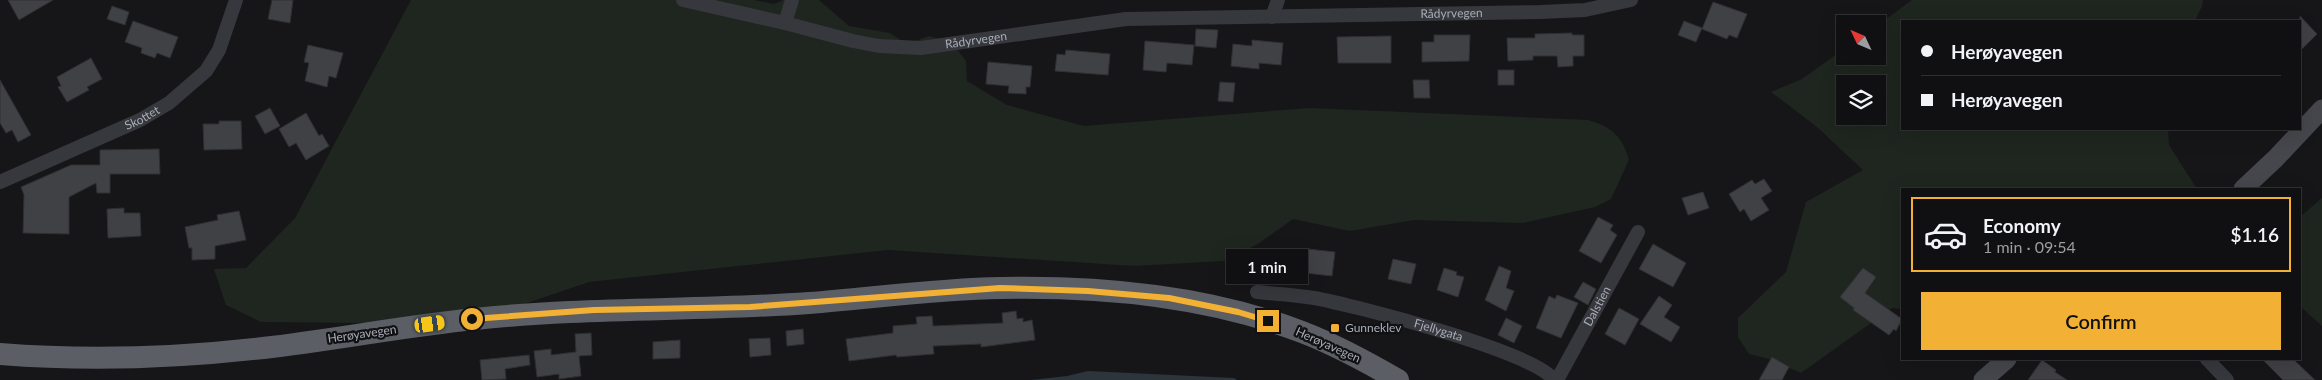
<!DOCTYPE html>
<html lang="en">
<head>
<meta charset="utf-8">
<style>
	:root { --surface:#101012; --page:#1e1e20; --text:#f1f3f6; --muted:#9c9d9f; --line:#303032; --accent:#f2b134 }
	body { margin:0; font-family:Lato,sans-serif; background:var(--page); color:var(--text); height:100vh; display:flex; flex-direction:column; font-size:19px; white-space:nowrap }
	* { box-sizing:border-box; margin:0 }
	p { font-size:16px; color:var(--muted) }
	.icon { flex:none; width:28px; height:28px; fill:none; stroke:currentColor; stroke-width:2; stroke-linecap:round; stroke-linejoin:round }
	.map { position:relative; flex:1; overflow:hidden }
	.side { position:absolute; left:1901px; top:188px; width:400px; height:172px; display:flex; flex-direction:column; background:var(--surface); border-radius:0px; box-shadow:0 5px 20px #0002,0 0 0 1px var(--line) }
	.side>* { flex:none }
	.hud { position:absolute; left:1901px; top:20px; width:400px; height:110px; border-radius:0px; box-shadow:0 5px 20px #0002,0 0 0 1px var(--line); display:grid; align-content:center; height:110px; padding:0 20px; background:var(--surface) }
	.needle { width:32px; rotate:314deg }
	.controls { position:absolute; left:1836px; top:15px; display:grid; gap:10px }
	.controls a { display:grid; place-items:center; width:50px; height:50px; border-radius:0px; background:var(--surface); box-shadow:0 5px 20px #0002,0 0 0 1px var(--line); font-size:25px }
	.end { position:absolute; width:22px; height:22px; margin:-11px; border:6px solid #f2b134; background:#111; box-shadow:0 0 0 2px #111 }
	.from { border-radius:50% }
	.bubble { position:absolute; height:35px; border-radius:0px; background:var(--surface); box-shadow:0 5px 20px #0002,0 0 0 1px var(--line); font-size:16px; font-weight:600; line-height:35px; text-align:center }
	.car { position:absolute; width:15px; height:30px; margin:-15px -8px; border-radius:6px; box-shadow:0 0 4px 1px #0007; background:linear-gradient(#f5c518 24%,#345 0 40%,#f5c518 0 76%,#345 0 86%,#f5c518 0) }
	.hud b { display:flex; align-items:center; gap:18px; height:48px; font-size:19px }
	.hud b+b { border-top:1px solid var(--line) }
	.hud i { width:12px; height:12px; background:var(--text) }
	ul { padding:9px 0 0; list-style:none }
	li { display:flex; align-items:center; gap:15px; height:75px; margin:0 10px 8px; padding:0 10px; border:2px solid var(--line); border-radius:0px }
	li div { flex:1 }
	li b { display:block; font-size:19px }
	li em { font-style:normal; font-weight:600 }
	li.active { border-color:var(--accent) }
	li>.icon { width:45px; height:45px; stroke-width:1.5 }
	.button { display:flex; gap:10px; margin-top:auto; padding:10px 20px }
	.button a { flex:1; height:58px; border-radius:0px; background:var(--accent); color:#111; font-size:20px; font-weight:600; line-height:58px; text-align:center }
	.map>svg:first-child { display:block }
	.green { fill:#1e261f; fill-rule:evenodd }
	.water { fill:#2c353c }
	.building { fill:#404145; stroke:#303034 }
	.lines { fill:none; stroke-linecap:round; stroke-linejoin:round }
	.minor { stroke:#37383d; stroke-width:14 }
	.secondary { stroke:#45474d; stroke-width:19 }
	.trunk { stroke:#5b5e65; stroke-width:22 }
	.route { stroke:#f2b134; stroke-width:6 }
	.poi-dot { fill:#f2b134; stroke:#111113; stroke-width:2 }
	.labels { text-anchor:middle; stroke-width:4.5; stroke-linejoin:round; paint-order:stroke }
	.street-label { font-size:12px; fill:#a8adb8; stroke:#111113 }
	.poi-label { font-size:12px; fill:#a8adb8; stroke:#111113; text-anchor:start }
</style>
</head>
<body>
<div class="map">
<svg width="2322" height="380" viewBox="0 0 2322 380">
	<rect width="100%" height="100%" fill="#161618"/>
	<g class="green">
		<path d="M411,0H754L774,4L783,0H819L849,26L890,33L907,44L929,36L944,40L957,49L966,61L967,81L1007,105L1084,126L1309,108L1588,120C1611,126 1623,137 1629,160L1611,199L1595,207L1523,223L1414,220L1350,231L1293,219L1258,244L1224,261L1134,266L888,250L589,282L465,324L261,322L226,305L214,269L246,268L295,218Z"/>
		<path d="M1912,0H2203L2202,6L2195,21H1902V129H2168L2169,145L2197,189H1902V309L1892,308L1801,373L1769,359L1749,354L1738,337V318L1786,272L1806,202L1863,170L1817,127L1771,92L1802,79L1845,48V56H1878V25ZM1845,84H1878V116H1845Z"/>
		<polygon points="2322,198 2322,326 2300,306 2300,217"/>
	</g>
	<polygon class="water" points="1088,371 1234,378 1237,380 1031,380 1067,376"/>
	<g class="building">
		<polygon points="8,0 53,0 19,20"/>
		<polygon points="272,0 293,0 290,23 268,19"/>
		<polygon points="1713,2 1747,14 1737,38 1729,35 1727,39 1702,29"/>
		<polygon points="112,6 129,12 125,25 107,19"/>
		<polygon points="2300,16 2317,34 2300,51"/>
		<polygon points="133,21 178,37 170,58 157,53 155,58 141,53 142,48 125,42"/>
		<polygon points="1684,21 1702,28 1696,42 1678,35"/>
		<polygon points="1196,29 1218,30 1216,48 1195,46"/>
		<polygon points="1572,33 1572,35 1584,35 1584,56 1573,56 1573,66 1558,67 1557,56 1533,56 1533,60 1508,61 1507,38 1535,38 1535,34"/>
		<polygon points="1434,35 1470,35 1469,61 1422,62 1422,42 1434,42"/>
		<polygon points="1391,36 1391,63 1338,63 1337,37"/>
		<polygon points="1252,40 1283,43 1281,65 1259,63 1259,69 1231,66 1233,44 1252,46"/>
		<polygon points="1145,41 1194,45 1192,65 1167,63 1166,72 1143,70"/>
		<polygon points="308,45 343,53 336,78 329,76 327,87 305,81 309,63 304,62"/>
		<polygon points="1066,50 1110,54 1108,75 1055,71 1057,54 1065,55"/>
		<polygon points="91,58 102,79 87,87 89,90 67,102 58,87 61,86 57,77"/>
		<polygon points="988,62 1032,66 1030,87 1026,87 1026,94 1008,93 1009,86 986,84"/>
		<rect x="1498" y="70" width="16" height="15"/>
		<polygon points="0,80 31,135 18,142 12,130 6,133 0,123"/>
		<polygon points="1413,80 1429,80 1430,98 1414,98"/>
		<polygon points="1220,82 1235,83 1233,102 1218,101"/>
		<polygon points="270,108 280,126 265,134 255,116"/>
		<polygon points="306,113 319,136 322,134 329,146 306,160 296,143 289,147 279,129"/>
		<polygon points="219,121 241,121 242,149 204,150 203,124 219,124"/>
		<polygon points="159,149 160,174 110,174 110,193 97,193 96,183 69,197 69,234 23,233 24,195 21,187 71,165 100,165 100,150"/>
		<polygon points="1764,179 1772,191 1761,198 1769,210 1751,221 1744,209 1740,212 1729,194 1752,180 1755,184"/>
		<polygon points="1703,192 1709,208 1688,215 1682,198"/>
		<polygon points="124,208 124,213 140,213 141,236 108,238 107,209"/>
		<polygon points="239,211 246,240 215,246 215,259 192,260 192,248 189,248 185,227 218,220 217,215"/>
		<polygon points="1598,217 1613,225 1610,230 1617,235 1601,263 1579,251"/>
		<polygon points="1653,244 1686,263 1673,287 1639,269"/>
		<polygon points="1308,249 1335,252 1332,276 1305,273 1305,269 1289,268 1290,254 1307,256"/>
		<polygon points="1393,259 1416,264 1411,284 1388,279"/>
		<polygon points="1499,266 1511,271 1506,288 1514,291 1506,311 1485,300"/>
		<polygon points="1444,268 1457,272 1456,275 1464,277 1458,297 1437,290"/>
		<polygon points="1863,268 1876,277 1865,293 1902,319 1896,331 1894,329 1889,335 1853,310 1854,308 1840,297"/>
		<polygon points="1583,282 1596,289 1588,305 1574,297"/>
		<polygon points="1557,295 1578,303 1561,338 1536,328 1549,296 1555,299"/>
		<polygon points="1659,296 1672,305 1664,317 1680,327 1671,342 1640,324"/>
		<polygon points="1619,308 1639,319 1625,345 1605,334"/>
		<polygon points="1016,311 1017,319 1023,318 1023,322 1032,320 1035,340 981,347 981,344 933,346 934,354 897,357 896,355 849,361 846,339 893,333 893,326 917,324 916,317 932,316 933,326 1003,323 1002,313"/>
		<polygon points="1506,318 1522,326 1514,343 1498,335"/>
		<polygon points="803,329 804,344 787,346 786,331"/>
		<polygon points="591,333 592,355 579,356 581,376 559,379 559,374 537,377 534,351 551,349 551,355 576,352 575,334"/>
		<polygon points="770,338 771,355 750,357 749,339"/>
		<polygon points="680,340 680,358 653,359 653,342"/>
		<polygon points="529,355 530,365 505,369 506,379 482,380 480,360"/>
		<polygon points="1772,357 1789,367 1782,380 1759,380"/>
		<polygon points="2262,359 2293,359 2315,380 2283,380"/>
		<polygon points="2042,360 2056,370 2055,372 2067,380 2028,380"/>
	</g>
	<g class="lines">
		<g class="minor">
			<path id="s1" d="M683,0L785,23L853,41L879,46L921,48L1126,19L1540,12L1585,10L1631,0"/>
			<polyline points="1272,17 1278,0"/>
			<polyline points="785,23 792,0"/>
			<path id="s2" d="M0,182L140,120L169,103L206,71L219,50L236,0"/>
			<path id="s3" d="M1257,292C1276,294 1295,295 1314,298C1353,305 1536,352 1554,380"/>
			<polyline points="2207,359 2227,380"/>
			<path id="s4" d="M1557,380L1638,232"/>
		</g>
		<g class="secondary">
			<polyline points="2243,189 2276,158 2322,109"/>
			<polyline points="1983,380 2007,359"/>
		</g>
		<path class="trunk" d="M0,354C87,361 176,358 263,348C334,340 404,326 475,319C586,307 698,311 809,303C873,298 937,289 1001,288C1101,286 1208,296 1302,332C1336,345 1367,362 1398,380"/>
	</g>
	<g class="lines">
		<polyline class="route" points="472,319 594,310 750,307 1000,288 1088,291 1169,298 1238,312 1268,321"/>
	</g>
	<rect class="poi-dot" x="1330" y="323" width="10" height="10" rx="2.5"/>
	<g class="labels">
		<g class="street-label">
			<text dy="4" stroke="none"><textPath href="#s1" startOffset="776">Rådyrvegen</textPath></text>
			<text dy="4" stroke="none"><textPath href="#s1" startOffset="299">Rådyrvegen</textPath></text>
			<text dy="4" stroke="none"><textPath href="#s2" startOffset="156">Skottet</textPath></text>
			<text dy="4" stroke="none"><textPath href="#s4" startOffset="84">Dalstien</textPath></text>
			<text dy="4" stroke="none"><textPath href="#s3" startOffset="186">Fjellygata</textPath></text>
			<text transform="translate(362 334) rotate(-8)" y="4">Herøyavegen</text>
			<text transform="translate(1328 345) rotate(24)" y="4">Herøyavegen</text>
		</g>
		<g class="poi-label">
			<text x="1345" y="332">Gunneklev</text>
		</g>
	</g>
</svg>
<div class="controls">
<a><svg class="needle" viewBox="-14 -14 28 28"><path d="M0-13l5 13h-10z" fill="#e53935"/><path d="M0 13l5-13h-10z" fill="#9c9d9f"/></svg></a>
<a><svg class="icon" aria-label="layers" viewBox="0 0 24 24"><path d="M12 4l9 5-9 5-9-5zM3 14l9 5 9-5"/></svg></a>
</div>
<i class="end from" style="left:472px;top:319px"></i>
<i class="end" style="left:1268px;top:321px"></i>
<div class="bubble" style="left:1226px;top:249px;width:82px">1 min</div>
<i class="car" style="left:430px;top:324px;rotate:82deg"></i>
<div class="hud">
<b><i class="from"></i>Herøyavegen</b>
<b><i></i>Herøyavegen</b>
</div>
<section class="side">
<ul>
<li class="active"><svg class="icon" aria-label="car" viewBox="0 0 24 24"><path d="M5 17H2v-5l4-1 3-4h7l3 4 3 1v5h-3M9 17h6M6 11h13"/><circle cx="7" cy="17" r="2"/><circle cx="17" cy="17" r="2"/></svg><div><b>Economy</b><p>1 min · 09:54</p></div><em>$1.16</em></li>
</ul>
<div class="button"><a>Confirm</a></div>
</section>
</div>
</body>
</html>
